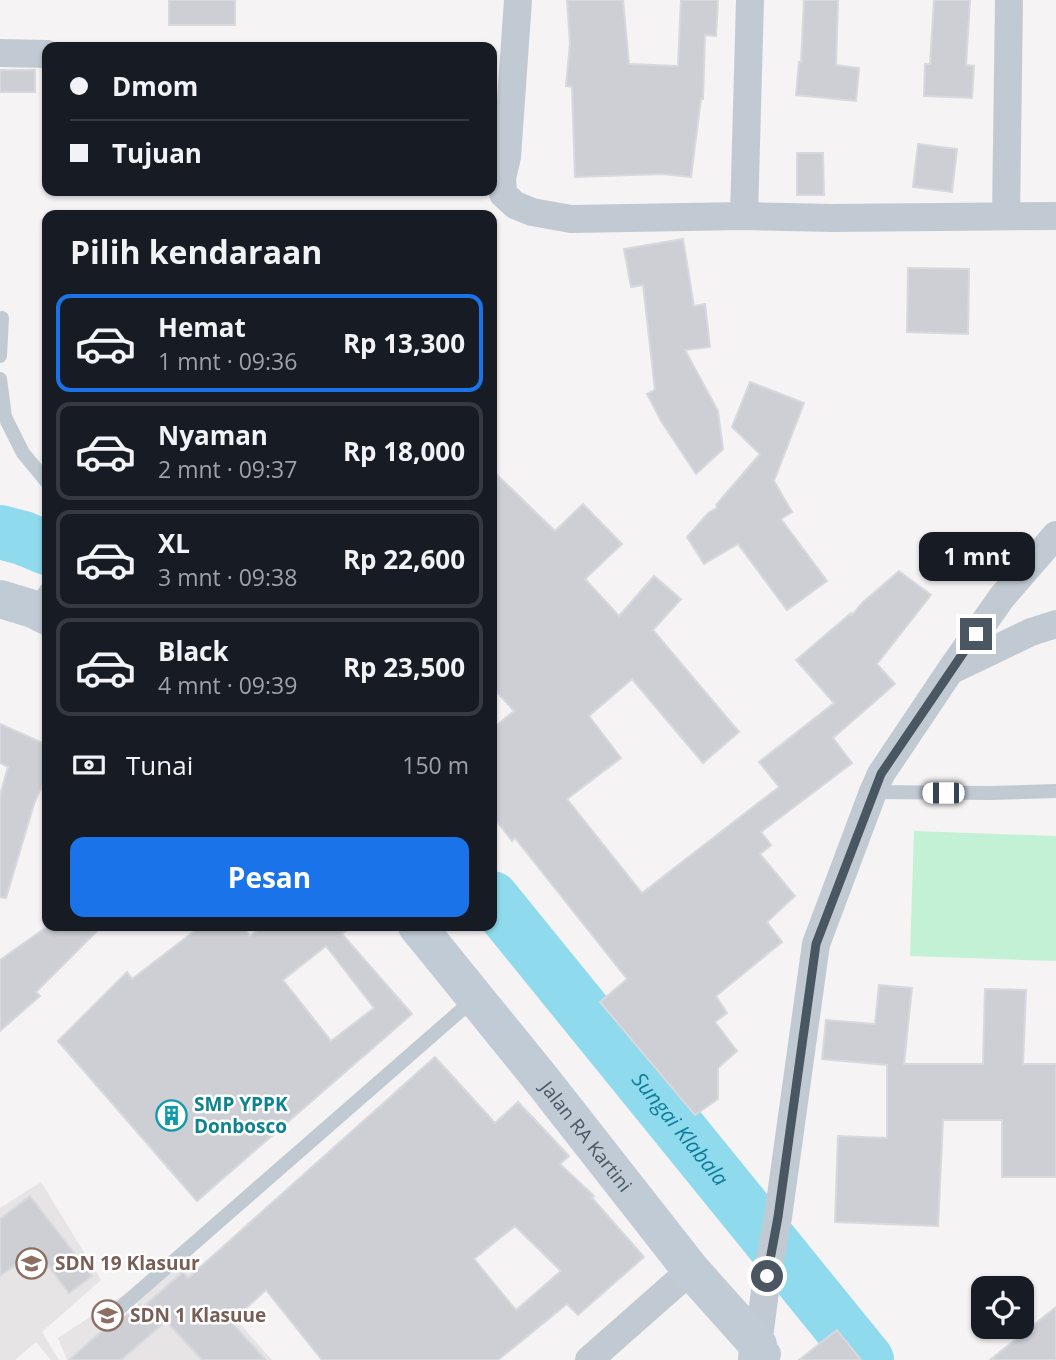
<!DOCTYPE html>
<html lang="id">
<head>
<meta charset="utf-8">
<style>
	:root { --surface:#171b24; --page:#20242c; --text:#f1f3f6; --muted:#9ea1a6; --line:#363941; --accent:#1a73e8 }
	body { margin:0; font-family:"Open Sans",sans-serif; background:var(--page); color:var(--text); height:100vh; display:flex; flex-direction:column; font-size:26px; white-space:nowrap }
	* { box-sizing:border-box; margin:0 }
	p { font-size:23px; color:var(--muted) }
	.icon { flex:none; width:38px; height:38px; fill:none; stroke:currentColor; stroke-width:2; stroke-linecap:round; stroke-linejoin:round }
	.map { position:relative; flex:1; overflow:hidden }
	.drawer { position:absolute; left:42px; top:210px; width:455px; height:721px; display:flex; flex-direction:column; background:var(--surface); border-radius:14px; box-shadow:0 2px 5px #0004 }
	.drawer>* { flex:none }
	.guide { position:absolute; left:42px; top:42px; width:455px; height:154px; border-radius:14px; box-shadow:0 2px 5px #0004; display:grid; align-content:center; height:154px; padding:0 28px; background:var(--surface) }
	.tools { position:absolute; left:971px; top:1276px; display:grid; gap:14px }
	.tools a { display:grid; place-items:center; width:63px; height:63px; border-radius:14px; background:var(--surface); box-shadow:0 2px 5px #0004; font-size:35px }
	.end { position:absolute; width:32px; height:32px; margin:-16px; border:9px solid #4a5661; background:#fff; box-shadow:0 0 0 4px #fff }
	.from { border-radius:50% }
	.bubble { position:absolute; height:49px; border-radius:14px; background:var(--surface); box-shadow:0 2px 5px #0004; font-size:23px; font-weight:700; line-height:49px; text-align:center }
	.car { position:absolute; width:21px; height:42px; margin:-21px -10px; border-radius:9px; box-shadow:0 0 5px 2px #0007; background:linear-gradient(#fff 24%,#345 0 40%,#fff 0 76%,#345 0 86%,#fff 0) }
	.guide b { display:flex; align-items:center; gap:24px; height:66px; font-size:26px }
	.guide b+b { border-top:2px solid var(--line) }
	.guide i { width:18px; height:18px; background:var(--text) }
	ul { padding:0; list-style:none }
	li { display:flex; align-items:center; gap:21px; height:98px; margin:0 14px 10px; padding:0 14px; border:4px solid var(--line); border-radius:14px }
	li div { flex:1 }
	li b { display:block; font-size:26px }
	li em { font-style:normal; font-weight:700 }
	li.current { border-color:var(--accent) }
	li>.icon { width:63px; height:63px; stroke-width:1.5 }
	h2 { padding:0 28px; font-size:32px; line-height:84px }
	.pay { display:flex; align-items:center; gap:18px; height:77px; padding:0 28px; font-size:26px }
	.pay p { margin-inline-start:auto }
	.cta { display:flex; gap:14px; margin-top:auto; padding:14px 28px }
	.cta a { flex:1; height:80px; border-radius:14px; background:var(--accent); color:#fff; font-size:28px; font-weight:700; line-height:80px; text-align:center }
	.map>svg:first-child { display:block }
	.education { fill:#e6e4e5 }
	.green { fill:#c3f1d5 }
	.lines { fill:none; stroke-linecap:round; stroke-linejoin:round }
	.river { stroke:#90daee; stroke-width:54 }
	.building { fill:#cdcfd5; stroke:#d7d9de; stroke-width:2; fill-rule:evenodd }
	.lane { stroke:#c1cad2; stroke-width:14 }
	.street { stroke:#c1cad2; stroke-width:28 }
	.secondary { stroke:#c1cbd6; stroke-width:38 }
	.route { stroke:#4a5661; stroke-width:9 }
	.labels { text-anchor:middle; stroke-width:5; stroke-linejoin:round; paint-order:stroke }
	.culture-label { font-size:19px; font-weight:bold; fill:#0d838f; stroke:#fff; text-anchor:start }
	.street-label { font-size:19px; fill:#4a5661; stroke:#fff }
	.education-label { font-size:19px; font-weight:bold; fill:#785e54; stroke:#fff; text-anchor:start }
	.water-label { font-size:21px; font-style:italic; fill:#0c7c9b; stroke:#fff }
</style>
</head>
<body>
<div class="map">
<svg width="1056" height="1360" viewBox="0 0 1056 1360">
	<rect width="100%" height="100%" fill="#f5f3f3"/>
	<g class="education">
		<polygon points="41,1182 101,1280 42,1332 59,1360 51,1360 36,1342 15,1360 0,1360 0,1276 36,1250 91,1275 31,1196 0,1219 0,1208"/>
		<polygon points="181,1257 272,1360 266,1360 247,1344 183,1272 150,1302 202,1360 121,1360 159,1327 136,1302 71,1358 72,1360 67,1360 58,1338"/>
	</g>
	<polygon class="green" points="914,831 1056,836 1056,961 910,956"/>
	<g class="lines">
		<g class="river">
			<polyline points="0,532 23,538 47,548"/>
			<path id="s1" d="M492,898L867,1360"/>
		</g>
	</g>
	<g class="building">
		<rect x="169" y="0" width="66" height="25"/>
		<polygon points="567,0 623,0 629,64 678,66 681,0 718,0 716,36 705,35 703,99 701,99 691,177 662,174 575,177 572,87 566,86 570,43"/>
		<polygon points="804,0 838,0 836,65 859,68 856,101 796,95 799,62 801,62"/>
		<polygon points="934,0 970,0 966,65 974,66 972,98 924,96 925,64 930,64"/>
		<rect x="0" y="70" width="35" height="22"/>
		<polygon points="918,144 957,149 952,192 913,187"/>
		<polygon points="797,153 823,153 824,195 797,195"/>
		<polygon points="683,239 694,306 705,304 710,347 685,350 718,411 723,449 696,474 661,421 647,394 655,390 643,285 631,287 624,249"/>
		<polygon points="908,268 969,269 968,334 907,332"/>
		<polygon points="750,382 804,403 774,481 792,512 781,519 827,581 787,610 738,544 704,564 687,537 708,513 717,508 716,505 760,454 732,427"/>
		<polygon points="492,470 555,531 583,504 622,544 585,579 619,616 654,576 681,599 653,630 739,732 703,763 632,679 589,716 621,758 567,799 642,893 779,787 759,762 834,703 796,660 851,613 852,615 862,603 899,571 931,595 877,664 895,684 833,738 852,763 761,832 771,845 760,854 795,896 767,922 782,942 716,996 727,1013 715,1022 737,1051 718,1068 718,1099 695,1115 600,1002 627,979 515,838 512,841 492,815 492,729 514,711 492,687"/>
		<polygon points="0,724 47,745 47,775 34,804 6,898 0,897 0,795 8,767 0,763"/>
		<polygon points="48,926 102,926 36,992 40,996 0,1031 0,960"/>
		<path d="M201,926H242L250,936L264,926H352L342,934L412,1014L197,1201L58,1041L127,972L132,979ZM326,946L374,1008L331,1041L283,980Z"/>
		<polygon points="879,985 912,988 904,1064 983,1064 985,989 1026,990 1023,1064 1056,1064 1056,1177 1002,1177 1002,1120 943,1120 938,1226 835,1222 838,1136 887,1138 887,1065 822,1059 826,1020 875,1024"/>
		<path d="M435,1057L495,1123L518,1102L569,1156L560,1164L594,1196L592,1198L644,1257L578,1315L567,1304L498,1360H322L266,1290L231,1322L266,1360H202L166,1321L121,1360H69L110,1324L118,1322L139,1305L142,1308L183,1272L188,1278ZM515,1226L561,1271L516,1310L474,1259Z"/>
		<polygon points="30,1196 92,1276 69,1293 36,1250 0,1276 0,1219"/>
		<polygon points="1056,1307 1056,1360 990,1360"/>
		<polygon points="837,1330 861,1360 799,1360"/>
	</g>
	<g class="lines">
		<g class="lane">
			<polyline points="0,356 2,318"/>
			<polyline points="0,379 5,417 23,453 47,482"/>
			<polyline points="34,608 47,589"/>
			<polyline points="873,792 990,793 1056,791"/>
			<polyline points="112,1315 474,999"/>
		</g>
		<g class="street">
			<polyline points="518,0 507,157 502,178 503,194 515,205 532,212 571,219 744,216 833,218 1056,216"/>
			<polyline points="0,53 47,54"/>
			<polyline points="744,216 750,0"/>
			<polyline points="1006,216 1009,0"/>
			<polyline points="952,668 1002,597 1056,535"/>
			<polyline points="767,1354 758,1345 767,1276 778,1217 816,944 873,792 881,774 950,671 1031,632 1056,624"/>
			<polyline points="589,1360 691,1270"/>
		</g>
		<g class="secondary">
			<polyline points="0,599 33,609 47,616"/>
			<path id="s2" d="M417,926L542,1080L691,1270L758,1345L757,1360"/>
		</g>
	</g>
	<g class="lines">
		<polyline class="route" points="767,1276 778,1217 816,944 881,774 976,634"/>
	</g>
	<defs>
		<symbol id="building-ring" viewBox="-11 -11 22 22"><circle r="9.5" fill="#fff" stroke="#0f9aa8" stroke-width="1.5"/><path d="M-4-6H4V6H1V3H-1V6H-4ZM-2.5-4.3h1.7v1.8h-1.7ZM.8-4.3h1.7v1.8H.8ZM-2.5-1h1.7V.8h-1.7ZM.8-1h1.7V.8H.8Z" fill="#0f9aa8"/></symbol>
		<symbol id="school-ring" viewBox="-11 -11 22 22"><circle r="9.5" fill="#fff" stroke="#8d6e63" stroke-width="1.5"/><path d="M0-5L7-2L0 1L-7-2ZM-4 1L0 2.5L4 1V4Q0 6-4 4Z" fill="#8d6e63"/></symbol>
	</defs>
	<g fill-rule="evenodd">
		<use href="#building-ring" x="154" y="1098" width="35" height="35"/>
		<use href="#school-ring" x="14" y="1246" width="35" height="35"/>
		<use href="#school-ring" x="90" y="1298" width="35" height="35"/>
	</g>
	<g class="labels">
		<g class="culture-label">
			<text x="194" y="1111">SMP YPPK<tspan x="194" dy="22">Donbosco</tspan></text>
		</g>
		<g class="street-label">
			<text dy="7" stroke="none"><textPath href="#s2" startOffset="270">Jalan RA Kartini</textPath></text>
		</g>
		<g class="education-label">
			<text x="55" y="1270">SDN 19 Klasuur</text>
			<text x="130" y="1322">SDN 1 Klasuue</text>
		</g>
		<g class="water-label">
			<text dy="7" stroke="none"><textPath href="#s1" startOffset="298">Sungai Klabala</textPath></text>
		</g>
	</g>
</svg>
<div class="tools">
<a><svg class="icon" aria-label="locate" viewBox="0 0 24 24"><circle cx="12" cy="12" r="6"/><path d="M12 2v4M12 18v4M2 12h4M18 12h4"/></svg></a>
</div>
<i class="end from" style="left:767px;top:1276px"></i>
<i class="end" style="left:976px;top:634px"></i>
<div class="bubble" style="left:919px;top:532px;width:116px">1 mnt</div>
<i class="car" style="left:943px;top:793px;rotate:270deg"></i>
<div class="guide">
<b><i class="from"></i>Dmom</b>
<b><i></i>Tujuan</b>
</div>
<section class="drawer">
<h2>Pilih kendaraan</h2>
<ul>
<li class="current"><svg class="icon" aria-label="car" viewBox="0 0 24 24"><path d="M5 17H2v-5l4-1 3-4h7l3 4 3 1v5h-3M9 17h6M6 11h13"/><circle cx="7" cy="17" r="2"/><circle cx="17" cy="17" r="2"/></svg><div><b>Hemat</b><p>1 mnt · 09:36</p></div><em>Rp 13,300</em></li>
<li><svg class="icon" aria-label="car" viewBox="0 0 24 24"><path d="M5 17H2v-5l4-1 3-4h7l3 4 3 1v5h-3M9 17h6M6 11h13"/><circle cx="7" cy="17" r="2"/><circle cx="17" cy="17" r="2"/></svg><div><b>Nyaman</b><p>2 mnt · 09:37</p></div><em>Rp 18,000</em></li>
<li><svg class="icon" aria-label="car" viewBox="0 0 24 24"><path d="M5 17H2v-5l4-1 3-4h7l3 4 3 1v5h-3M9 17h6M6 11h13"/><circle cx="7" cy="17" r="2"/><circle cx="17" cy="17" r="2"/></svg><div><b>XL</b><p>3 mnt · 09:38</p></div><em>Rp 22,600</em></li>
<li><svg class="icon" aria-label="car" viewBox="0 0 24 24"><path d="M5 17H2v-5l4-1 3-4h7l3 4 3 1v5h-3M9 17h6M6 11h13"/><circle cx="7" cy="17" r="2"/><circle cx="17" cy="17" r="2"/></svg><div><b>Black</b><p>4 mnt · 09:39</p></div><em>Rp 23,500</em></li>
</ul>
<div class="pay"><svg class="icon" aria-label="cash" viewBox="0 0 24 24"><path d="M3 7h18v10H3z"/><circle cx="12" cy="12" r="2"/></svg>Tunai<p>150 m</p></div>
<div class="cta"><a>Pesan</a></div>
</section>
</div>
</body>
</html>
